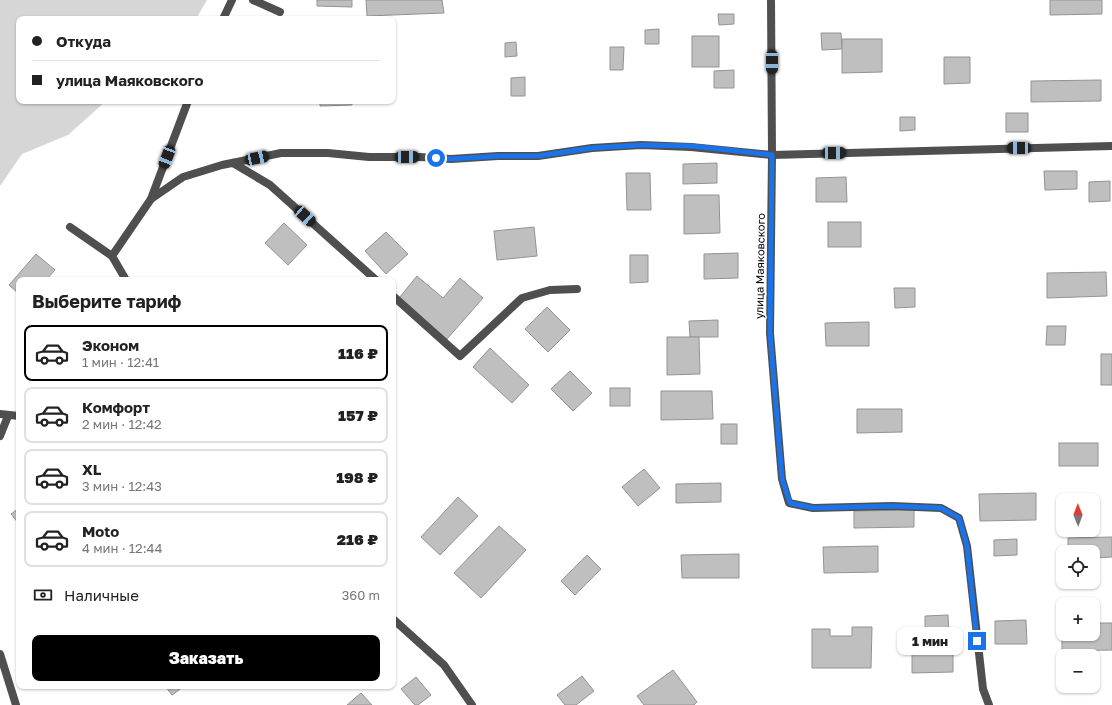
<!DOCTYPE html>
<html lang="ru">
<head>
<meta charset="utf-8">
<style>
	:root { --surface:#fff; --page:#f2f2f2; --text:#222; --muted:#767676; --line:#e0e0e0; --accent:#000 }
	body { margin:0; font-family:"Golos Text",sans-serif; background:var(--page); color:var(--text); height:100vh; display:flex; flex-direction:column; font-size:15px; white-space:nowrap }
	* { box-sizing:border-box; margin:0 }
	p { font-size:13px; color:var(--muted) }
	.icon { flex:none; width:22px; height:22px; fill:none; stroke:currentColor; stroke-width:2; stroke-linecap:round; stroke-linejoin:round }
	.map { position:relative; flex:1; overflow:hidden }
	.panel { position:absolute; left:16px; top:277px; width:380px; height:412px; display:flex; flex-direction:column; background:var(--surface); border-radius:8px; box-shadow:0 1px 3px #0004 }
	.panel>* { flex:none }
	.banner { position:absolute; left:16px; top:16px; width:380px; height:88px; border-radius:8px; box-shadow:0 1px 3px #0004; display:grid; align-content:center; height:88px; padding:0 16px; background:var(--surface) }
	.needle { width:26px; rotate:359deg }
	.fabs { position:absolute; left:1056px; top:493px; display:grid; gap:8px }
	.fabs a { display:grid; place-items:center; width:44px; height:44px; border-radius:8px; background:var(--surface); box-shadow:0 1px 3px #0004; font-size:20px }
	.end { position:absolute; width:18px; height:18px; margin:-9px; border:5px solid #1a73e8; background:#fff; box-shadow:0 0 0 2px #fff }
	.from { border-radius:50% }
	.bubble { position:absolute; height:28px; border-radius:8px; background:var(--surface); box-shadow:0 1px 3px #0004; font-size:13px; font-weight:800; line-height:28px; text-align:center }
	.car { position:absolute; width:12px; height:24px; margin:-12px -6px; border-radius:5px; box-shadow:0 0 3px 1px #0007; background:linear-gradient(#222 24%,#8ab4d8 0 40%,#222 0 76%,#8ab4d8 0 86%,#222 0) }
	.banner b { display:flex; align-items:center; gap:14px; height:38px; font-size:15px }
	.banner b+b { border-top:1px solid var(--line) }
	.banner i { width:10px; height:10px; background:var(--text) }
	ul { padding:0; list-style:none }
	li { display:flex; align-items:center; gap:12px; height:56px; margin:0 8px 6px; padding:0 8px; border:2px solid var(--line); border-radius:8px }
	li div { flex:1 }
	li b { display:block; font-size:15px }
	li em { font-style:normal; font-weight:800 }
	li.selected { border-color:var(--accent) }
	li>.icon { width:36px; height:36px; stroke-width:1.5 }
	h2 { padding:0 16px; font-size:18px; line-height:48px }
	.pay { display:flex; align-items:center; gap:10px; height:44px; padding:0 16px; font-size:15px }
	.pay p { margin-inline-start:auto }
	.primary-button { display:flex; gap:8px; margin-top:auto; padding:8px 16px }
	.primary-button a { flex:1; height:46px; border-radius:8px; background:var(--accent); color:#fff; font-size:16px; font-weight:800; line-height:46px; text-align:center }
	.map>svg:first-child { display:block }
	.green { fill:#d6d6d6 }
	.building { fill:#bfbfbf; stroke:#939393 }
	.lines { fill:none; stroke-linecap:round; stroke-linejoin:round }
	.service { stroke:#4f4f4f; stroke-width:8 }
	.minor { stroke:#4f4f4f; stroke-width:8 }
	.route { stroke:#1a73e8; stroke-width:5 }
	.labels { text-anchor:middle; stroke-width:3; stroke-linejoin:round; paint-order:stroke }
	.street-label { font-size:11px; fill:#000; stroke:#fff }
</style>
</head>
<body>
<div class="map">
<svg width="1112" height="705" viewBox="0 0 1112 705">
	<rect width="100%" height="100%" fill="#fff"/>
	<polygon class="green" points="0,0 207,0 196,19 19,19 19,101 106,101 68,135 22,154 0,186"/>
	<g class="building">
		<polygon points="317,0 352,0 352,7 317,6"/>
		<polygon points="366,0 442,0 444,13 367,16"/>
		<polygon points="1050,0 1102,0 1102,14 1050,15"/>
		<polygon points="718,14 734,14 734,24 719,25"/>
		<polygon points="659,29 659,44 645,44 645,30"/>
		<polygon points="821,33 841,33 842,49 822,50"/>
		<rect x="692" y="36" width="27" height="31"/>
		<polygon points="842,39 882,39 882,72 842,73"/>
		<polygon points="516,42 517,56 505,57 505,43"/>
		<polygon points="610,47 624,47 623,70 610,70"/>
		<polygon points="944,57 970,57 970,83 944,84"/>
		<polygon points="734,70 734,88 714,88 714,71"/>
		<polygon points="525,77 525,96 511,96 511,78"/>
		<polygon points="1101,80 1101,101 1031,102 1031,81"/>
		<polygon points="320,101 352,101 352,105 320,106"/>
		<rect x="1006" y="113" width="22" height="19"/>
		<polygon points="900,117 915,117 915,130 900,131"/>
		<polygon points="717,163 717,183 683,184 683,164"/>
		<polygon points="1044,171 1077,171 1077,189 1045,190"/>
		<polygon points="626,173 650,173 651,210 627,210"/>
		<polygon points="846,177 847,202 816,202 816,178"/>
		<polygon points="1110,181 1110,201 1089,202 1089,182"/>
		<polygon points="684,195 719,195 720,233 684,234"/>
		<rect x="828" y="222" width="33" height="25"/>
		<polygon points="284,223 307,245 288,265 265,243"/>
		<polygon points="534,227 537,256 497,260 494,231"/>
		<polygon points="386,232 408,254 386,274 365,251"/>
		<polygon points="738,253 738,278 704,279 704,254"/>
		<polygon points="36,254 55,270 46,280 19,280 19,294 9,285"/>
		<polygon points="630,255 648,255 648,282 630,283"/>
		<polygon points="1106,272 1107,296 1047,298 1047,273"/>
		<polygon points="417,276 443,298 460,278 483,298 447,339 399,298"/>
		<polygon points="894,288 915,288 915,307 895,308"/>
		<polygon points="547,307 570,330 548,352 525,329"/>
		<polygon points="718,320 718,337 690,337 689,321"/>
		<polygon points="869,322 869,346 826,346 825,323"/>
		<polygon points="1047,326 1066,326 1065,345 1046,345"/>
		<polygon points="667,337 699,337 700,374 667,375"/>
		<polygon points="490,348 529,385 512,403 473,367"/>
		<rect x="1101" y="354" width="11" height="31"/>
		<polygon points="570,371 592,393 573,411 551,389"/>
		<rect x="610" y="388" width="20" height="18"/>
		<polygon points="661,391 712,391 713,419 661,420"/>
		<polygon points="857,409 902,409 902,432 857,433"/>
		<rect x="721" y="424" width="16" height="20"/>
		<rect x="1059" y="443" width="39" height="23"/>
		<polygon points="644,469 660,488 638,506 622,487"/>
		<polygon points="721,483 721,502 676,503 676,484"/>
		<polygon points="1036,493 1036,520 980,521 979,494"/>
		<polygon points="458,497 478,516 440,555 421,537"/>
		<polygon points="19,508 19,524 11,514"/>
		<polygon points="914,510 914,527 854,528 854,511"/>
		<polygon points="499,526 526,550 481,598 454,573"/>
		<polygon points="1112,537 1112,557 1093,558 1093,552 1068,552 1068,538"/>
		<polygon points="1017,539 1017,555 994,556 994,540"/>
		<polygon points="878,546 878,572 824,573 823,547"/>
		<polygon points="739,554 739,578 682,578 681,555"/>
		<polygon points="587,555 601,569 575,595 561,581"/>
		<polygon points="948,615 949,635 925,636 925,616"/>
		<polygon points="1026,620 1027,644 995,644 995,621"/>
		<polygon points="1093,623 1112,623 1112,650 1062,651 1062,624 1063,624 1063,634 1093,634"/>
		<polygon points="852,627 872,627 871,668 812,668 812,629 830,629 830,636 852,636"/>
		<polygon points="953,651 953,672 912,673 912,652"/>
		<polygon points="673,670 697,702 694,705 644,705 637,696"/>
		<polygon points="582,676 594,691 576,705 565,705 557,695"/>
		<polygon points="416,677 431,695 418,705 415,705 401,689"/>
		<polygon points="165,686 182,686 183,687 172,695"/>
		<polygon points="361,693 372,705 347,705"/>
	</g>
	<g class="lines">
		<g class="service">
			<polyline points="253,0 280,12"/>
			<polyline points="223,19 232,0"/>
			<polyline points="233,163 270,185 376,280"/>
			<polyline points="151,199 183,177 222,165 281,153 328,153 369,157 420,157 451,159 498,156 538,156 592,148 641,145 691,147 772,155 1112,146"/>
			<polyline points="70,227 112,256"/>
			<polyline points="126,280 112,256 151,199 188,101"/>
			<polyline points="393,296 460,356 522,298 550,290 577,289"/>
			<polyline points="0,436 8,416"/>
			<polyline points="0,654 16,705"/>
		</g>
		<g class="minor">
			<polyline points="771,0 772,155 770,333 782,479 789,503 813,508 892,506 941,508 959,518 967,546 983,689 989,705"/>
			<polyline points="0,414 19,416"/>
			<polyline points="393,619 444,665 472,705"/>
		</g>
	</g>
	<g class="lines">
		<polyline class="route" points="436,158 451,159 498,156 538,156 592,148 641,145 692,146 772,155 770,333 782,479 790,503 813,508 892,506 941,508 959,518 967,546 977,641"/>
	</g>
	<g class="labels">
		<g class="street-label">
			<text transform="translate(760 266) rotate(-89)" y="4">улица Маяковского</text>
		</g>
	</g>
</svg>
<div class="fabs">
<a><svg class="needle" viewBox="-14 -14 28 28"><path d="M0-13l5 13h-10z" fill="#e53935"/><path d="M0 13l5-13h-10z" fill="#767676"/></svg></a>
<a><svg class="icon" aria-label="locate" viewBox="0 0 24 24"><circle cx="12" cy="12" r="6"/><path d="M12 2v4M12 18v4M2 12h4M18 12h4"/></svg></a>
<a>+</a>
<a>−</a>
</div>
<i class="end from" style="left:436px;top:158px"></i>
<i class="end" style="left:977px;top:641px"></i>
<div class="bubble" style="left:897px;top:627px;width:66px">1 мин</div>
<i class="car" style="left:772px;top:62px;rotate:180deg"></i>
<i class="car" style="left:1019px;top:148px;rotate:269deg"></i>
<i class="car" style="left:834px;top:153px;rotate:89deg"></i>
<i class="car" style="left:167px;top:157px;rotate:201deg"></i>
<i class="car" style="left:407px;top:157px;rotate:89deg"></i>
<i class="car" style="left:257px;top:158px;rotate:78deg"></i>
<i class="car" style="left:305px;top:216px;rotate:132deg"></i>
<div class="banner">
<b><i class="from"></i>Откуда</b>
<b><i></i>улица Маяковского</b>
</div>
<section class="panel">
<h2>Выберите тариф</h2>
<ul>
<li class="selected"><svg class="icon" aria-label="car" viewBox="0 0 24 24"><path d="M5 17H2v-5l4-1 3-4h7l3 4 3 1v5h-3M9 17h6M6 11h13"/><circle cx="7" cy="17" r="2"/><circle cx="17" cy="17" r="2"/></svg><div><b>Эконом</b><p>1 мин · 12:41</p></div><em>116 ₽</em></li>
<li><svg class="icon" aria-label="car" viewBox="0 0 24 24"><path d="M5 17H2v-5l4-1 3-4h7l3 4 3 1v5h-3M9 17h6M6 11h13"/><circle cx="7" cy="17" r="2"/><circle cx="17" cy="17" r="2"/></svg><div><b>Комфорт</b><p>2 мин · 12:42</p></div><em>157 ₽</em></li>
<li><svg class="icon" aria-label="car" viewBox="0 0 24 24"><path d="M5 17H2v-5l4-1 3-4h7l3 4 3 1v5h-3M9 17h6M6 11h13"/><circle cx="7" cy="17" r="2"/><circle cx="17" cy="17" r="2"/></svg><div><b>XL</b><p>3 мин · 12:43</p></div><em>198 ₽</em></li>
<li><svg class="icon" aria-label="car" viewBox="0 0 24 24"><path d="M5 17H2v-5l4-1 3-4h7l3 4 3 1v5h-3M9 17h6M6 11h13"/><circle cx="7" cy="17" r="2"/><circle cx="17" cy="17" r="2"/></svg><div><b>Moto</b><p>4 мин · 12:44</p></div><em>216 ₽</em></li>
</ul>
<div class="pay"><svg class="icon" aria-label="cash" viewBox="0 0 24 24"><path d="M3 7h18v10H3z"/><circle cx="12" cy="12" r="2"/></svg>Наличные<p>360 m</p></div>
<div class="primary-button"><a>Заказать</a></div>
</section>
</div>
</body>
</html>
